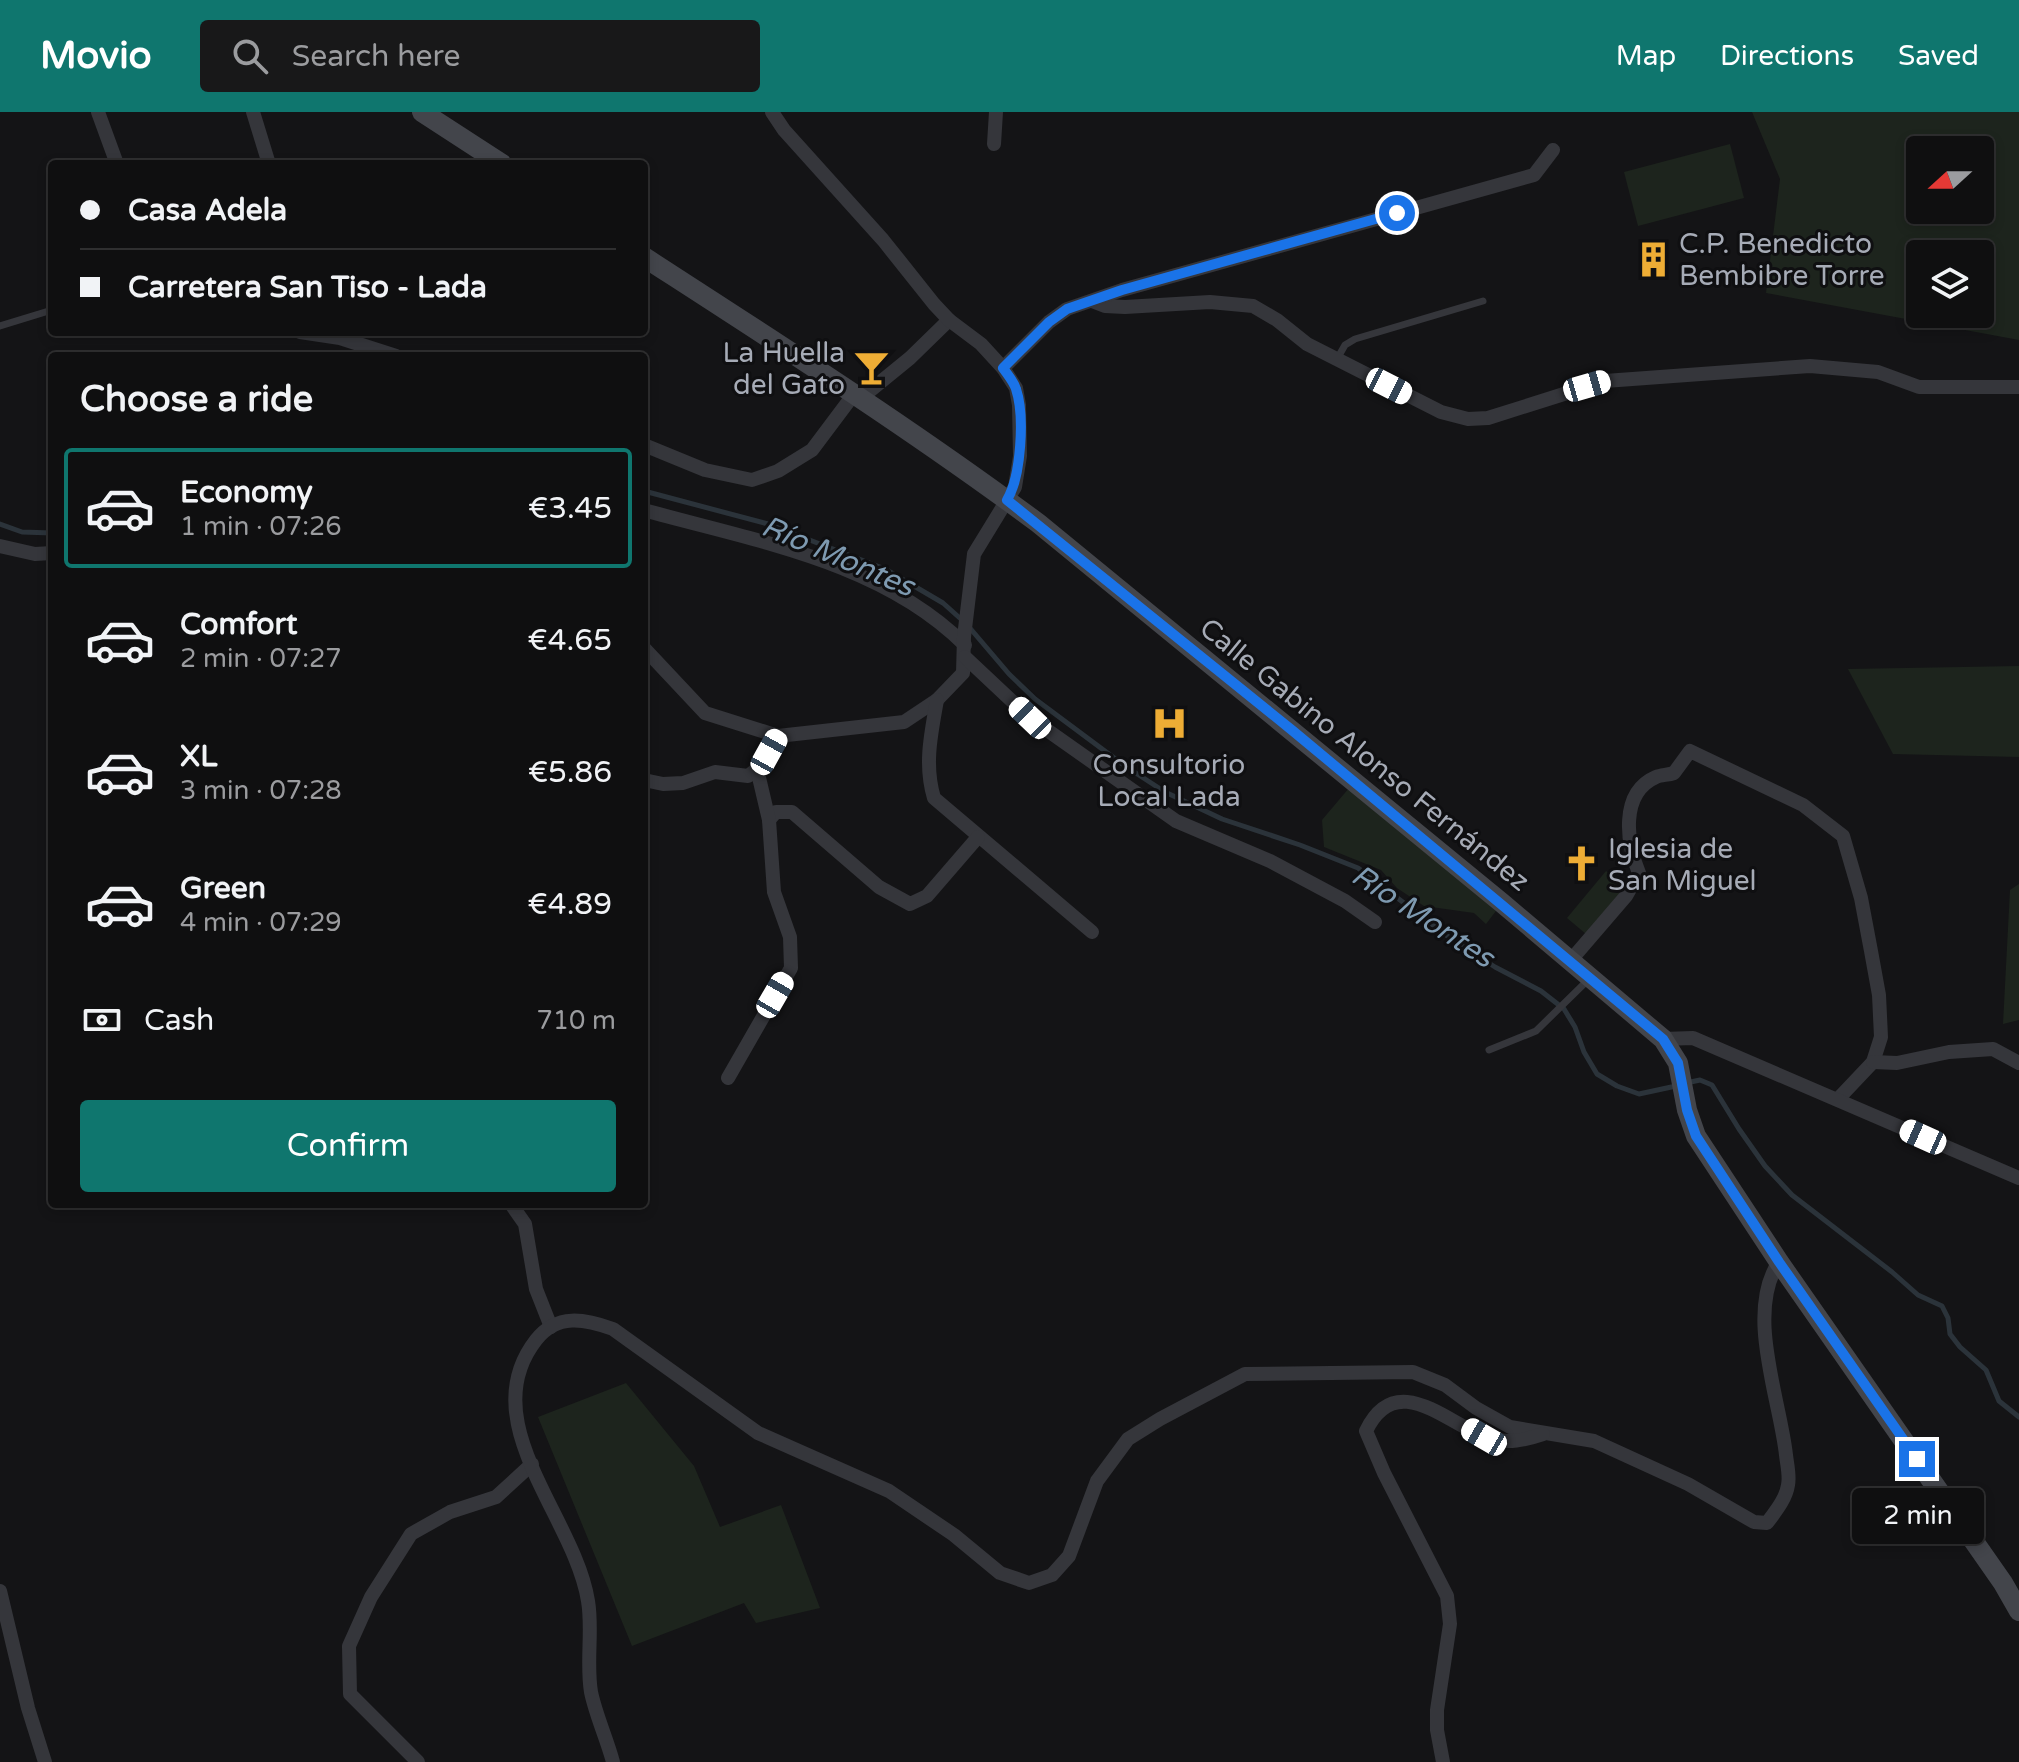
<!DOCTYPE html>
<html lang="en">
<head>
<meta charset="utf-8">
<style>
	:root { --surface:#0f0f10; --page:#181819; --text:#f1f3f6; --muted:#9b9c9f; --line:#2f2f30; --accent:#0f766e }
	body { margin:0; font-family:"Varela Round",sans-serif; background:var(--page); color:var(--text); height:100vh; display:flex; flex-direction:column; font-size:30px; white-space:nowrap }
	* { box-sizing:border-box; margin:0 }
	p { font-size:26px; color:var(--muted) }
	.icon { flex:none; width:44px; height:44px; fill:none; stroke:currentColor; stroke-width:2; stroke-linecap:round; stroke-linejoin:round }
	.map { position:relative; flex:1; overflow:hidden }
	.sheet { position:absolute; left:48px; top:240px; width:600px; height:856px; display:flex; flex-direction:column; background:var(--surface); border-radius:8px; box-shadow:0 4px 12px #0003,0 0 0 2px var(--line) }
	.sheet>* { flex:none }
	.guide { position:absolute; left:48px; top:48px; width:600px; height:176px; border-radius:8px; box-shadow:0 4px 12px #0003,0 0 0 2px var(--line); display:grid; align-content:center; height:176px; padding:0 32px; background:var(--surface) }
	.needle { width:52px; rotate:249deg }
	.controls { position:absolute; left:1906px; top:24px; display:grid; gap:16px }
	.controls a { display:grid; place-items:center; width:88px; height:88px; border-radius:8px; background:var(--surface); box-shadow:0 4px 12px #0003,0 0 0 2px var(--line); font-size:40px }
	.end { position:absolute; width:36px; height:36px; margin:-18px; border:10px solid #1a73e8; background:#fff; box-shadow:0 0 0 4px #fff }
	.from { border-radius:50% }
	.bubble { position:absolute; height:56px; border-radius:8px; background:var(--surface); box-shadow:0 4px 12px #0003,0 0 0 2px var(--line); font-size:26px; font-weight:600; line-height:56px; text-align:center }
	.car { position:absolute; width:24px; height:48px; margin:-24px -12px; border-radius:10px; box-shadow:0 0 6px 2px #0007; background:linear-gradient(#fff 24%,#345 0 40%,#fff 0 76%,#345 0 86%,#fff 0) }
	.guide b { display:flex; align-items:center; gap:28px; height:76px; font-size:30px }
	.guide b+b { border-top:2px solid var(--line) }
	.guide i { width:20px; height:20px; background:var(--text) }
	ul { padding:0; list-style:none }
	li { display:flex; align-items:center; gap:24px; height:120px; margin:0 16px 12px; padding:0 16px; border:4px solid transparent; border-radius:8px }
	li div { flex:1 }
	li b { display:block; font-size:30px }
	li em { font-style:normal; font-weight:600 }
	li.active { border-color:var(--accent) }
	li>.icon { width:72px; height:72px; stroke-width:1.5 }
	h2 { padding:0 32px; font-size:36px; line-height:96px }
	.pay { display:flex; align-items:center; gap:20px; height:88px; padding:0 32px; font-size:30px }
	.pay p { margin-inline-start:auto }
	.cta { display:flex; gap:16px; margin-top:auto; padding:16px 32px }
	.cta a { flex:1; height:92px; border-radius:8px; background:var(--accent); color:#fff; font-size:32px; font-weight:600; line-height:92px; text-align:center }
	header { display:flex; align-items:center; gap:48px; box-sizing:border-box; height:112px; padding:0 40px; background:var(--accent); color:#fff }
	header strong { font-size:38px }
	nav { display:flex; gap:44px; margin-inline-start:auto; font-size:28px }
	.search { width:560px; height:72px; background:var(--page); display:flex; align-items:center; gap:20px; box-sizing:border-box; padding:0 28px; border-radius:8px; color:var(--muted); font-size:30px }
	.map>svg:first-child { display:block }
	.green { fill:#1d241d; fill-rule:evenodd }
	.lines { fill:none; stroke-linecap:round; stroke-linejoin:round }
	.stream { stroke:#2b333a; stroke-width:5 }
	.lane { stroke:#35363b; stroke-width:7 }
	.street { stroke:#35363b; stroke-width:14 }
	.secondary { stroke:#43454b; stroke-width:20 }
	.route { stroke:#1a73e8; stroke-width:10 }
	.labels { text-anchor:middle; stroke-width:6; stroke-linejoin:round; paint-order:stroke }
	.poi-label { font-size:28px; fill:#a6abb6; stroke:#0f0f11; text-anchor:start }
	.street-label { font-size:28px; fill:#a6abb6; stroke:#0f0f11 }
	.water-label { font-size:30px; font-style:italic; fill:#7e9ab1; stroke:#0f0f11 }
</style>
</head>
<body>
<header>
<strong>Movio</strong>
<div class="search"><svg class="icon" aria-label="search" viewBox="0 0 24 24"><circle cx="10" cy="10" r="6"/><path d="M15 15l6 6"/></svg>Search here</div>
<nav><a>Map</a><a>Directions</a><a>Saved</a></nav>
</header>
<div class="map">
<svg width="2019" height="1650" viewBox="0 0 2019 1650">
	<rect width="100%" height="100%" fill="#141416"/>
	<g class="green">
		<path d="M1752,0H2019V228L1766,181L1780,67ZM1920,38H1980V98H1920ZM1980,142V202H1920V142Z"/>
		<polygon points="1730,32 1744,86 1638,114 1624,60"/>
		<polygon points="2019,554 2019,645 1893,642 1848,557"/>
		<polygon points="1355,669 1502,791 1486,812 1474,801 1424,794 1397,776 1381,758 1324,735 1322,708"/>
		<polygon points="1606,759 1626,775 1586,822 1567,806"/>
		<polygon points="2019,772 2019,908 2003,912 2010,778"/>
		<polygon points="626,1271 694,1354 720,1415 781,1393 820,1496 756,1511 744,1491 632,1534 538,1305"/>
	</g>
	<g class="lines">
		<g class="stream">
			<polyline points="644,379 768,412 885,457 943,491 962,508"/>
			<polyline points="0,412 22,420 52,421"/>
			<polyline points="969,515 1009,562 1035,587 1125,654 1165,680 1222,707 1300,733 1358,756 1450,826 1495,855 1541,879 1564,897 1575,915 1584,940 1597,962 1617,974 1639,982 1676,974"/>
			<polyline points="1686,971 1700,968 1712,973 1739,1017 1765,1054 1792,1083 1892,1160 1918,1183 1942,1194 1948,1206 1950,1222 1960,1235 1986,1258 1999,1289 2019,1305"/>
		</g>
		<g class="lane">
			<polyline points="0,214 52,198"/>
			<polyline points="1337,247 1345,233 1355,227 1483,189"/>
			<polyline points="1489,938 1536,919 1590,866"/>
		</g>
		<g class="street">
			<polyline points="98,0 117,52"/>
			<polyline points="253,0 269,52"/>
			<polyline points="994,32 996,0"/>
			<polyline points="1092,189 1105,194 1125,195 1210,190 1253,194 1277,208 1307,232 1441,300 1468,307 1488,306 1605,269 1810,254 1878,260 1919,275 2019,275"/>
			<polyline points="300,220 340,226 396,244"/>
			<polyline points="1003,256 1049,210 1067,197 1122,178 1534,63 1553,38"/>
			<polyline points="861,286 910,246 949,208"/>
			<polyline points="644,333 705,358 752,368 778,359 812,338 854,282"/>
			<path d="M644,398C754,429 881,449 965,533"/>
			<polyline points="0,434 35,442 52,441"/>
			<polyline points="644,536 705,601 778,624 904,610 937,588 963,561 964,525 974,442 1015,375 1020,344 1019,293 1016,276 1003,256 981,232 949,208 934,192 883,128 784,18 772,0"/>
			<polyline points="965,545 1030,606 1176,709 1270,749 1345,789 1375,810"/>
			<path d="M937,588C931,622 924,653 934,686L1092,820"/>
			<polyline points="644,668 663,672 683,671 715,660 748,664 757,657 778,624"/>
			<polyline points="769,708 776,700 792,700 879,775 910,792 927,784 978,725"/>
			<path d="M1571,848L1626,784L1639,761C1627,732 1619,681 1656,665C1661,663 1668,663 1674,661L1690,639L1803,693L1843,724L1861,786L1871,839L1879,883L1881,925L1873,950L1838,987"/>
			<polyline points="1663,927 1693,926 2019,1066"/>
			<polyline points="1873,950 1897,951 1949,940 1993,937 2019,951"/>
			<polyline points="728,966 791,856 790,825 774,780 769,708 757,657"/>
			<polyline points="511,1092 525,1112 536,1177 551,1215"/>
			<polyline points="0,1479 28,1596 45,1650"/>
			<polyline points="418,1650 350,1582 349,1534 371,1485 411,1422 450,1400 496,1385 532,1352"/>
			<path d="M613,1650C607,1627 596,1604 591,1580C586,1550 593,1518 588,1489C575,1405 472,1310 536,1228C557,1201 585,1207 613,1217L758,1321L889,1379L954,1423L1000,1461L1029,1471L1052,1463L1069,1444L1097,1369L1128,1327L1160,1307L1245,1262L1413,1260L1445,1273L1476,1296L1510,1315L1594,1329L1688,1372L1754,1410L1767,1411C1775,1400 1786,1387 1788,1373C1790,1364 1787,1352 1786,1343C1780,1287 1745,1200 1779,1150"/>
			<path d="M1443,1650L1437,1618V1598L1450,1512L1447,1484L1384,1361L1366,1319C1397,1254 1451,1316 1489,1326C1508,1332 1525,1328 1543,1322"/>
		</g>
		<g class="secondary">
			<polyline points="422,0 502,52"/>
			<path d="M644,145C777,231 910,316 1038,411L1502,791L1663,927L1678,951L1687,998L1696,1024L1779,1150L2003,1471L2019,1499"/>
		</g>
	</g>
	<g class="lines">
		<path class="route" d="M1397,101L1122,178L1067,197L1049,210L1003,256C1008,263 1014,270 1016,277C1025,304 1021,365 1007,388L1293,619L1663,927L1678,951L1687,998L1696,1024L1779,1150L1917,1347"/>
	</g>
	<defs>
		<symbol id="building-bare" viewBox="-9 -9 18 18"><path d="M-4-6H4V6H1V3H-1V6H-4ZM-2.5-4.3h1.7v1.8h-1.7ZM.8-4.3h1.7v1.8H.8ZM-2.5-1h1.7V.8h-1.7ZM.8-1h1.7V.8H.8Z" fill="#eead35" stroke="#0f0f11" stroke-width="2.5" paint-order="stroke"/></symbol>
		<symbol id="bar-bare" viewBox="-9 -9 18 18"><path d="M-6-5H6L.8 .8V4.5H3.5V6h-7V4.5H-.8V.8Z" fill="#eead35" stroke="#0f0f11" stroke-width="2.5" paint-order="stroke"/></symbol>
		<symbol id="hospital-bare" viewBox="-9 -9 18 18"><path d="M-5-5h3v3.5h4V-5h3V5h-3V1.5h-4V5h-3Z" fill="#eead35" stroke="#0f0f11" stroke-width="2.5" paint-order="stroke"/></symbol>
		<symbol id="church-bare" viewBox="-9 -9 18 18"><path d="M-1.2-6h2.4v3.5h3.3v2.4h-3.3V6h-2.4V-.1h-3.3v-2.4h3.3Z" fill="#eead35" stroke="#0f0f11" stroke-width="2.5" paint-order="stroke"/></symbol>
	</defs>
	<g fill-rule="evenodd">
		<use href="#building-bare" x="1628" y="122" width="51" height="51"/>
		<use href="#bar-bare" x="846" y="230" width="51" height="51"/>
		<use href="#hospital-bare" x="1144" y="586" width="51" height="51"/>
		<use href="#church-bare" x="1556" y="726" width="51" height="51"/>
	</g>
	<g class="labels">
		<g class="poi-label">
			<text x="1679" y="141">C.P. Benedicto<tspan x="1679" dy="32">Bembibre Torre</tspan></text>
			<text x="845" y="250" text-anchor="end">La Huella<tspan x="845" dy="32">del Gato</tspan></text>
			<text x="1169" y="662" text-anchor="middle">Consultorio<tspan x="1169" dy="32">Local Lada</tspan></text>
			<text x="1608" y="746">Iglesia de<tspan x="1608" dy="32">San Miguel</tspan></text>
		</g>
		<g class="street-label">
			<text transform="translate(1365 642) rotate(39)" y="10">Calle Gabino Alonso Fernández</text>
		</g>
		<g class="water-label">
			<text transform="translate(838 444) rotate(23)" y="10">Río Montes</text>
			<text transform="translate(1423 804) rotate(33)" y="10">Río Montes</text>
		</g>
	</g>
</svg>
<div class="controls">
<a><svg class="needle" viewBox="-14 -14 28 28"><path d="M0-13l5 13h-10z" fill="#e53935"/><path d="M0 13l5-13h-10z" fill="#9b9c9f"/></svg></a>
<a><svg class="icon" aria-label="layers" viewBox="0 0 24 24"><path d="M12 4l9 5-9 5-9-5zM3 14l9 5 9-5"/></svg></a>
</div>
<i class="end from" style="left:1397px;top:101px"></i>
<i class="end" style="left:1917px;top:1347px"></i>
<div class="bubble" style="left:1852px;top:1376px;width:132px">2 min</div>
<i class="car" style="left:1389px;top:274px;rotate:117deg"></i>
<i class="car" style="left:1587px;top:274px;rotate:74deg"></i>
<i class="car" style="left:1030px;top:606px;rotate:314deg"></i>
<i class="car" style="left:769px;top:640px;rotate:29deg"></i>
<i class="car" style="left:775px;top:883px;rotate:30deg"></i>
<i class="car" style="left:1923px;top:1025px;rotate:294deg"></i>
<i class="car" style="left:1484px;top:1325px;rotate:300deg"></i>
<div class="guide">
<b><i class="from"></i>Casa Adela</b>
<b><i></i>Carretera San Tiso - Lada</b>
</div>
<section class="sheet">
<h2>Choose a ride</h2>
<ul>
<li class="active"><svg class="icon" aria-label="car" viewBox="0 0 24 24"><path d="M5 17H2v-5l4-1 3-4h7l3 4 3 1v5h-3M9 17h6M6 11h13"/><circle cx="7" cy="17" r="2"/><circle cx="17" cy="17" r="2"/></svg><div><b>Economy</b><p>1 min · 07:26</p></div><em>€3.45</em></li>
<li><svg class="icon" aria-label="car" viewBox="0 0 24 24"><path d="M5 17H2v-5l4-1 3-4h7l3 4 3 1v5h-3M9 17h6M6 11h13"/><circle cx="7" cy="17" r="2"/><circle cx="17" cy="17" r="2"/></svg><div><b>Comfort</b><p>2 min · 07:27</p></div><em>€4.65</em></li>
<li><svg class="icon" aria-label="car" viewBox="0 0 24 24"><path d="M5 17H2v-5l4-1 3-4h7l3 4 3 1v5h-3M9 17h6M6 11h13"/><circle cx="7" cy="17" r="2"/><circle cx="17" cy="17" r="2"/></svg><div><b>XL</b><p>3 min · 07:28</p></div><em>€5.86</em></li>
<li><svg class="icon" aria-label="car" viewBox="0 0 24 24"><path d="M5 17H2v-5l4-1 3-4h7l3 4 3 1v5h-3M9 17h6M6 11h13"/><circle cx="7" cy="17" r="2"/><circle cx="17" cy="17" r="2"/></svg><div><b>Green</b><p>4 min · 07:29</p></div><em>€4.89</em></li>
</ul>
<div class="pay"><svg class="icon" aria-label="cash" viewBox="0 0 24 24"><path d="M3 7h18v10H3z"/><circle cx="12" cy="12" r="2"/></svg>Cash<p>710 m</p></div>
<div class="cta"><a>Confirm</a></div>
</section>
</div>
</body>
</html>
